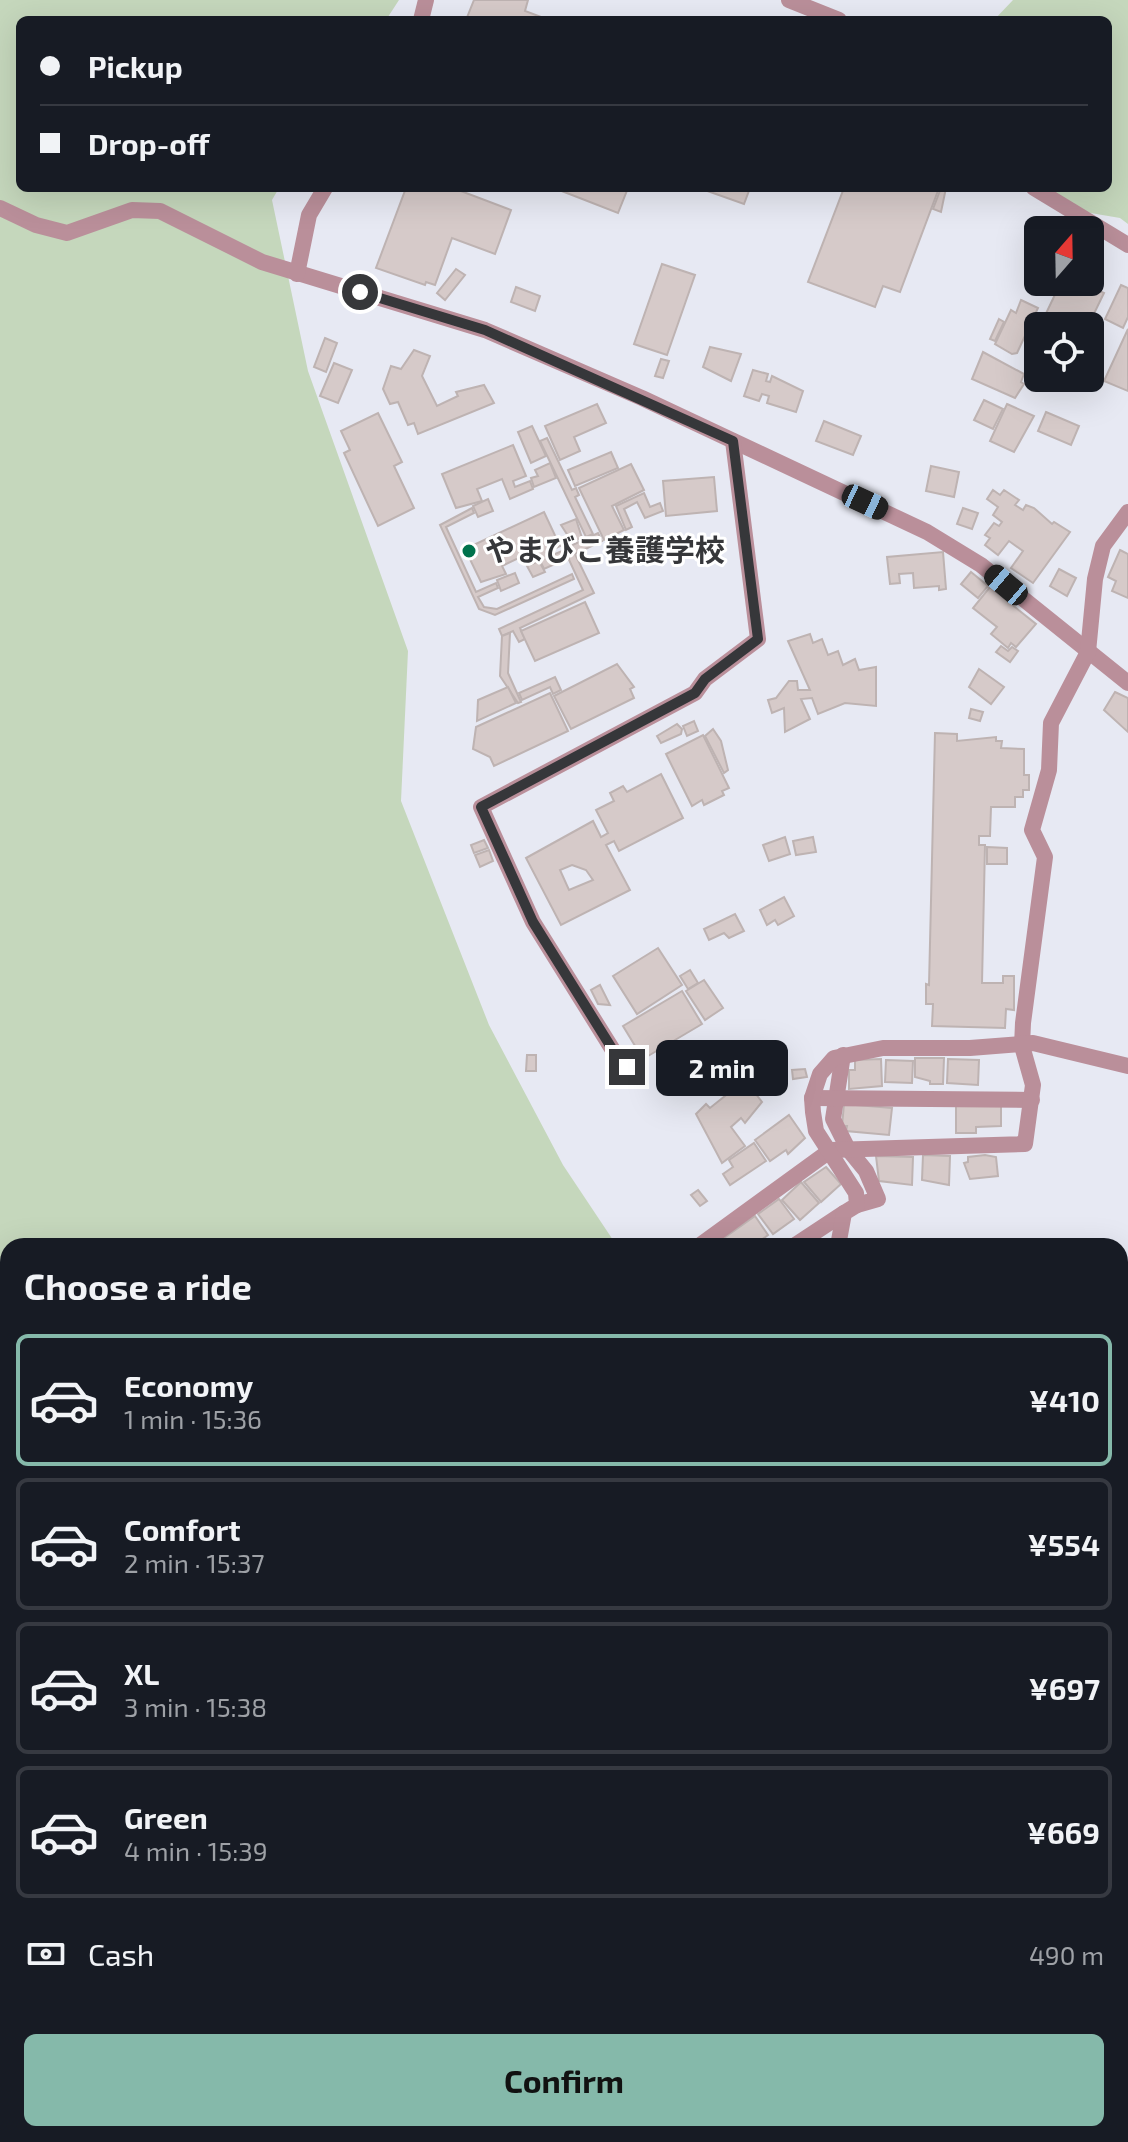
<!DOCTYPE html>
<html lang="en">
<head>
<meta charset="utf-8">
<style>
	:root { --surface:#171b24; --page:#20242c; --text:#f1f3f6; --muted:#9ea1a6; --line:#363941; --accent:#85b9aa }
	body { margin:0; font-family:"Exo 2","Noto Sans JP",sans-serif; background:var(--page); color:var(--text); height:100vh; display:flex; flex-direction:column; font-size:30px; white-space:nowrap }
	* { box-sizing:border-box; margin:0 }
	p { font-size:26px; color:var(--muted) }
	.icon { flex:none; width:44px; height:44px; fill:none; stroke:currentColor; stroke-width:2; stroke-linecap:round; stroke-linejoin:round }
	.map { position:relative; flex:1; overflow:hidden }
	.drawer { position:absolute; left:0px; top:1238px; width:1128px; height:904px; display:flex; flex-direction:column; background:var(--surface); border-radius:24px 24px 0 0; box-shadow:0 8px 32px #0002 }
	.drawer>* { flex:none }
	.banner { position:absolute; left:16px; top:16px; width:1096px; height:176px; border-radius:12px; box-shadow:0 8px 32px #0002; display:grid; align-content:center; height:176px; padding:0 24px; background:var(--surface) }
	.needle { width:52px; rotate:20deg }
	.buttons { position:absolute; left:1024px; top:216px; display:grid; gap:16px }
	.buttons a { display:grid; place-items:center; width:80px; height:80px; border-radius:12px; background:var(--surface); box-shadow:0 8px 32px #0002; font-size:40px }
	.end { position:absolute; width:36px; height:36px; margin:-18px; border:10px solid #36373a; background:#fff; box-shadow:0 0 0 4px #fff }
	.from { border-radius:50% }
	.bubble { position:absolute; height:56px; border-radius:12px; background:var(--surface); box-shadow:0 8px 32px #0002; font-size:26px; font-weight:700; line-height:56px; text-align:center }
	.car { position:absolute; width:24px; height:48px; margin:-24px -12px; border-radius:10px; box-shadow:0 0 6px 2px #0007; background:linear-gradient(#222 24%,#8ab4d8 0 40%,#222 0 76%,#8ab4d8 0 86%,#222 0) }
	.banner b { display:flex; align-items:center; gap:28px; height:76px; font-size:30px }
	.banner b+b { border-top:2px solid var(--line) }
	.banner i { width:20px; height:20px; background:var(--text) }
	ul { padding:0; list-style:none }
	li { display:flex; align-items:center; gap:24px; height:132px; margin:0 16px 12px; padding:0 8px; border:4px solid var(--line); border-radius:12px }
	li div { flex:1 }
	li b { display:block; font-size:30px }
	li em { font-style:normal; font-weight:700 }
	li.on { border-color:var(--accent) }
	li>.icon { width:72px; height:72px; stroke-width:1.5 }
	h2 { padding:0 24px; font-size:36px; line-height:96px }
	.pay { display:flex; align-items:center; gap:20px; height:88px; padding:0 24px; font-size:30px }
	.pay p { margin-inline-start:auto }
	.cta { display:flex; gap:16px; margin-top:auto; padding:16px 24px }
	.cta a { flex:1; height:92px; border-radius:12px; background:var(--accent); color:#111; font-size:32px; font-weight:700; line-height:92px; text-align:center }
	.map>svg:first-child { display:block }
	.green { fill:#c5d7bc }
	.building { fill:#d6cac9; stroke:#beb3b2; stroke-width:2; fill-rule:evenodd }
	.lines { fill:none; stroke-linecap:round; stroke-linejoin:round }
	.street { stroke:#ba8f9a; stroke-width:16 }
	.highway { stroke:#782443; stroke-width:24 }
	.route { stroke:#36373a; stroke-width:10 }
	.poi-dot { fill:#00724c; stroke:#fff; stroke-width:3 }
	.labels { text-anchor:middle; stroke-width:6; stroke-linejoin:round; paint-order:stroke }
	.poi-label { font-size:30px; font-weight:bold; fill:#36373a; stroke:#fff; text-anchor:start }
</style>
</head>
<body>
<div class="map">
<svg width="1128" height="2142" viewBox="0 0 1128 2142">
	<rect width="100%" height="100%" fill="#e7e9f3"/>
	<g class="green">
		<polygon points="0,0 399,0 386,20 20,20 20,188 279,188 272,200 308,371 408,651 401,801 489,1025 563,1165 617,1246 8,1246 8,1894 0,1891"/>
		<polygon points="1013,0 1128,0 1128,224 1120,218 1073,210 1050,188 1108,188 1108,20 994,20"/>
		<polygon points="135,2134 194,2134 202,2142 91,2142"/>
		<polygon points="267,2134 694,2134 692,2142 257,2142"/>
	</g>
	<g class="building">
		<polygon points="474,0 528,0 525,11 549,20 466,20"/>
		<polygon points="406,188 453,188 511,210 495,254 452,238 435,285 426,282 425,285 376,268"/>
		<polygon points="554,188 628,188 618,213"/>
		<polygon points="699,188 750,188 744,204"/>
		<polygon points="844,188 939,188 900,292 883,286 875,307 808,282"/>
		<polygon points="941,188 946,188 941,212 933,209"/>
		<polygon points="662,264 695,275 667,355 634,344"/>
		<polygon points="456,269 465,275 445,300 437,293"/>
		<polygon points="1061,282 1080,282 1104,293 1088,326 1040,326"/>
		<polygon points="1121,285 1128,288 1128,317 1123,328 1105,319"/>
		<polygon points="516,287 540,296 535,311 511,302"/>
		<polygon points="1021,300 1038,308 1017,353 1012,354 995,344 1011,310 1016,313"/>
		<polygon points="999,319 1004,322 995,341 990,339"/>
		<polygon points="1128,329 1128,391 1104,381"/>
		<polygon points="1038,331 1038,362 1026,356"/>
		<polygon points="325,338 337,343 326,372 314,367"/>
		<polygon points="710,347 741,354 731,381 703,367"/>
		<polygon points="414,350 430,356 422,376 437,406 458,396 456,392 484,385 494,403 418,434 414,423 408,425 398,402 390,404 383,389 391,366 401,369"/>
		<polygon points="983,352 1024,374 1021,382 1024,384 1015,398 972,379"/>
		<polygon points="661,359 669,361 663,378 655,376"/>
		<polygon points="334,363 352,370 338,403 320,396"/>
		<polygon points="753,370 768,374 766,381 770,382 772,376 803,391 796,412 767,403 769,396 762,394 759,401 744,396"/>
		<polygon points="984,400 1003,409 993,429 974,420"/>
		<polygon points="597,404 606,423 574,437 580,451 560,460 545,426"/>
		<polygon points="1007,404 1034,416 1014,452 990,441"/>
		<polygon points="1046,412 1079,426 1071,445 1038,431"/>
		<polygon points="378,413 402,462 394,466 414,508 378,526 344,453 350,450 341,431"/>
		<polygon points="824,421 861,436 853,455 816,441"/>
		<polygon points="532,426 546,456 531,463 518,432"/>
		<polygon points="547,438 572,490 576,488 579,495 575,497 593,534 586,537 540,441"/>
		<polygon points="513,445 526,476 513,481 515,487 530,481 533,489 510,499 502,479 477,489 482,501 456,508 442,474"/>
		<polygon points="611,452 618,468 575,486 568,470"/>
		<polygon points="550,463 556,478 534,487 531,478 538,476 535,470"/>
		<polygon points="631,464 644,490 612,506 624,530 604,540 579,488"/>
		<polygon points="931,466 959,472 954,497 926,491"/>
		<polygon points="714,477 717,511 666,516 663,481"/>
		<polygon points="993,490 1000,495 1004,490 1019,500 1015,505 1023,510 1026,505 1034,508 1052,524 1054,522 1070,532 1033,583 1011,568 1023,551 1009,541 998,555 985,545 990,538 985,535 994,523 999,526 1002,522 993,515 998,507 987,499"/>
		<polygon points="644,493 650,507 660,503 663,511 645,518 637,502 624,509 632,527 626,530 616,506"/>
		<polygon points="488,499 493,511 478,517 473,506"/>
		<polygon points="472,508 474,513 446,527 476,592 496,583 498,588 478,597 484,607 497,609 572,574 574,579 495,615 479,609 440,525"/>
		<polygon points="963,508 978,513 972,529 957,524"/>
		<polygon points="544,512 560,546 546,553 548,557 562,551 566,559 544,569 535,550 502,566 506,574 481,582 465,549"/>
		<polygon points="576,519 582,538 572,542 561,525"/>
		<polygon points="598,533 602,541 575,554 594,593 520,628 525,639 519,642 513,631 502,636 499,629 583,590 564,549"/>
		<polygon points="1120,550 1128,554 1128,598 1112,591 1116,581 1108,577"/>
		<polygon points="943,552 946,589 939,590 939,586 914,588 913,573 899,574 900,583 890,584 887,557"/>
		<polygon points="539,561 545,572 533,577 527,566"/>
		<polygon points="1059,569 1076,578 1067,596 1050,586"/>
		<polygon points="971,572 988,586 978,598 961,584"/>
		<polygon points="515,573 519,583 501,591 497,580"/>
		<polygon points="990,587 1036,624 1016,647 1011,643 1008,648 991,634 997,627 973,608"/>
		<polygon points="585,602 599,633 535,661 521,631"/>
		<polygon points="510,633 508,673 521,702 518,703 500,676 502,636"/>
		<polygon points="810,634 813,643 822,639 828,655 838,651 843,665 855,659 859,670 876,667 876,706 845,703 818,714 812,698 801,699 810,719 785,732 784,708 772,713 768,700 776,698 789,681 797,681 798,690 810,690 788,641"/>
		<polygon points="1001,646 1008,651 1012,647 1018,651 1010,662 996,652"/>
		<polygon points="617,664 634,687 630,689 634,698 571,729 554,696"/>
		<polygon points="979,669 1004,687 991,704 969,687"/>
		<polygon points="555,677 561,690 553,694 550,687 522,700 519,693"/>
		<polygon points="508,687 516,703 477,721 478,700"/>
		<polygon points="1115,692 1128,698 1128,732 1104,710"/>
		<polygon points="550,693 568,731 494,766 490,757 473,749 476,727"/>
		<polygon points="971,709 983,712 980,721 969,718"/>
		<polygon points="694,721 698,731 687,736 683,726"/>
		<polygon points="677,724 682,729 681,734 661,743 657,736"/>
		<polygon points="713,729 721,741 728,770 724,773 705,736"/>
		<polygon points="935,733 957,734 957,741 996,737 996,741 1002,741 1001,748 1024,749 1024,775 1029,775 1029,790 1023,790 1023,797 1015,797 1015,807 991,807 990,836 979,836 979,845 985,845 982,983 1003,983 1003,976 1014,976 1014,1010 1006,1009 1005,1028 932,1026 933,1004 926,1004 926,984 929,985"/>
		<polygon points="703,735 729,788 722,791 724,795 704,805 702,800 692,806 666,754"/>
		<path d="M661,774L683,818L619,851L614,841L606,845L630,890L561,925L526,858L593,821L601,837L608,833L596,810L614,801L610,793L623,786L627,792ZM572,865L586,870L593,880L569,890L560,870Z"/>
		<polygon points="785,837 790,854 769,861 763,845"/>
		<polygon points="813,837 816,852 796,855 793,841"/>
		<polygon points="484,840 488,848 474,853 471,845"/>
		<polygon points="987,847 1007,848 1007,864 987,864"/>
		<polygon points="489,850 493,861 480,867 475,855"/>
		<polygon points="784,897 794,916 778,925 775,920 767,925 760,910"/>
		<polygon points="735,914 744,931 729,938 724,933 709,940 704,929"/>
		<polygon points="658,948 682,985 637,1014 613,976"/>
		<polygon points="690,970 698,983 688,989 680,976"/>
		<polygon points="704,980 723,1008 705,1020 686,991"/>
		<polygon points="600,985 610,1005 598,1004 591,990"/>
		<polygon points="682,991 702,1024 643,1059 623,1026"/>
		<polygon points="527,1055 536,1055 536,1071 526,1071"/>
		<polygon points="915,1058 944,1058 943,1084 930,1084 930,1081 915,1077"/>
		<polygon points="881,1059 882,1086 849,1089 849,1070 855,1070 855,1060"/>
		<polygon points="948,1059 979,1060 978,1085 947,1083"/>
		<polygon points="886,1060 913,1061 912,1083 885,1082"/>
		<polygon points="805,1069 807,1077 793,1079 792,1070"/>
		<polygon points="745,1080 762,1102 745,1123 741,1118 731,1127 745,1146 722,1163 696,1114 706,1104 710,1108"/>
		<polygon points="956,1103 1001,1103 1001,1126 976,1127 976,1133 956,1133"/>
		<polygon points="844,1104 892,1108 889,1135 846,1131 847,1126 842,1126"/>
		<polygon points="789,1115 805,1138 788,1154 786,1150 770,1161 755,1140"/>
		<polygon points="754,1143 766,1161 730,1185 723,1174 733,1167 729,1160"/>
		<polygon points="923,1155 950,1156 949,1185 922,1180"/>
		<polygon points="985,1155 996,1157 998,1176 970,1179 964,1163 968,1162 968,1157"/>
		<polygon points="876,1156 913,1157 912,1185 879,1181"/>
		<polygon points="826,1167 841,1184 821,1202 804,1182"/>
		<polygon points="801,1182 819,1203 800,1220 782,1200"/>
		<polygon points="698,1190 707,1201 700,1206 691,1195"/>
		<polygon points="779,1199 794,1219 773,1234 758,1214"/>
		<polygon points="755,1216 768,1235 753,1246 730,1246 724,1238"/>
		<polygon points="735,2134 751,2134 757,2139 734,2142"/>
		<polygon points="1101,2134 1119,2134 1115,2142 1097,2142"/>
	</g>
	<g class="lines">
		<g class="street">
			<polyline points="789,0 839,20"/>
			<polyline points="421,20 426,0"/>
			<polyline points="1034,188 1128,245"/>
			<polyline points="0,208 36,225 67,233 132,210 160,211 262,262 485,330 642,398 927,532 981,565 1128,683"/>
			<polyline points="297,274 309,215 325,188"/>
			<polyline points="843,1055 833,1119 848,1149 866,1171 878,1199 857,1205"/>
			<polyline points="627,1067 616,1055 533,922 481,807 695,693 705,679 758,639 733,441"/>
			<polyline points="812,1098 1032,1100"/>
			<polyline points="699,1246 831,1150 1025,1144 1033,1085 1022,1046 1023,1023 1045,857 1032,830 1049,770 1051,723 1088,652 1095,579 1103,546 1128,512"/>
			<polyline points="794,1246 844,1213"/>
			<polyline points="838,1246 844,1213 857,1205 856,1193 816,1131 813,1112 812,1098 820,1074 834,1058 883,1048 970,1048 1033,1043 1128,1066"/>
			<polyline points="0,1759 8,1763"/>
			<polyline points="0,1951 8,1952"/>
			<polyline points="1120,1954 1128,1954"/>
			<polyline points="1120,2076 1128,2076"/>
			<polyline points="1020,2134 1034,2142"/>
			<polyline points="250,2142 250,2134"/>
			<polyline points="1000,2142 1005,2134"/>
		</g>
		<g class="highway">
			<polyline points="1120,1987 1128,1987"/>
			<polyline points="0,2000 8,2000"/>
			<polyline points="1120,2026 1128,2026"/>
			<polyline points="0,2037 8,2037"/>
		</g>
	</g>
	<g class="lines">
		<polyline class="route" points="360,292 485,330 733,441 758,639 705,679 695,693 481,807 533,922 616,1055 627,1067"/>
	</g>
	<circle class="poi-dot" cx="469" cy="551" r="8"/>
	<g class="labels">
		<g class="poi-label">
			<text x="485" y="561">やまびこ養護学校</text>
		</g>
	</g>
</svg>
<div class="buttons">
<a><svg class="needle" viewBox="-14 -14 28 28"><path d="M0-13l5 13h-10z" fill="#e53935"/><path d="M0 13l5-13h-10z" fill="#9ea1a6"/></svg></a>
<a><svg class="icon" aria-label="locate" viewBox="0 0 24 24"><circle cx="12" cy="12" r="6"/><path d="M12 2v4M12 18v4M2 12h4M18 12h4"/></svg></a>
</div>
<i class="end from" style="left:360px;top:292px"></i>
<i class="end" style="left:627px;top:1067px"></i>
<div class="bubble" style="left:656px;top:1040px;width:132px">2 min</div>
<i class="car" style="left:865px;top:502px;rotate:115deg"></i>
<i class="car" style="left:1006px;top:585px;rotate:310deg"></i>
<div class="banner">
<b><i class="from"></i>Pickup</b>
<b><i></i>Drop-off</b>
</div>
<section class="drawer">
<h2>Choose a ride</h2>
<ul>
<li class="on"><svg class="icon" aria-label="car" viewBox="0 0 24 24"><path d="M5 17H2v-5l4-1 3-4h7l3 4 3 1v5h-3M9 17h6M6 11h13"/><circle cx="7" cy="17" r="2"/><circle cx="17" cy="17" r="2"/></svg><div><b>Economy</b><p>1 min · 15:36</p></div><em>¥410</em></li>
<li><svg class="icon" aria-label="car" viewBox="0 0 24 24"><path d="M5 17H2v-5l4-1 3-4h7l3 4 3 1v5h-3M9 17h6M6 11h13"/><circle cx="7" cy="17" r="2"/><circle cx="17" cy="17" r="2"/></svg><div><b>Comfort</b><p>2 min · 15:37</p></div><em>¥554</em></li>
<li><svg class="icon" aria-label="car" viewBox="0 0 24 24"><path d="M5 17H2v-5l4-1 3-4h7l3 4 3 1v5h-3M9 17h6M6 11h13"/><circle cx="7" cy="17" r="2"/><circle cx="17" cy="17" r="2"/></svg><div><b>XL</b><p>3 min · 15:38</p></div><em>¥697</em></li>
<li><svg class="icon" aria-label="car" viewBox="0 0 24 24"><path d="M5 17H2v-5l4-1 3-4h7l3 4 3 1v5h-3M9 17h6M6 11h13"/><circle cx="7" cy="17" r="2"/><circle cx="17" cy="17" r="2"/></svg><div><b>Green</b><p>4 min · 15:39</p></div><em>¥669</em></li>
</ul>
<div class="pay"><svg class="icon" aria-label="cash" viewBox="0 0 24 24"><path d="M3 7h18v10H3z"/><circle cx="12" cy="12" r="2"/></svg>Cash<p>490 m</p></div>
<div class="cta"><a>Confirm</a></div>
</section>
</div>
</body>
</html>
